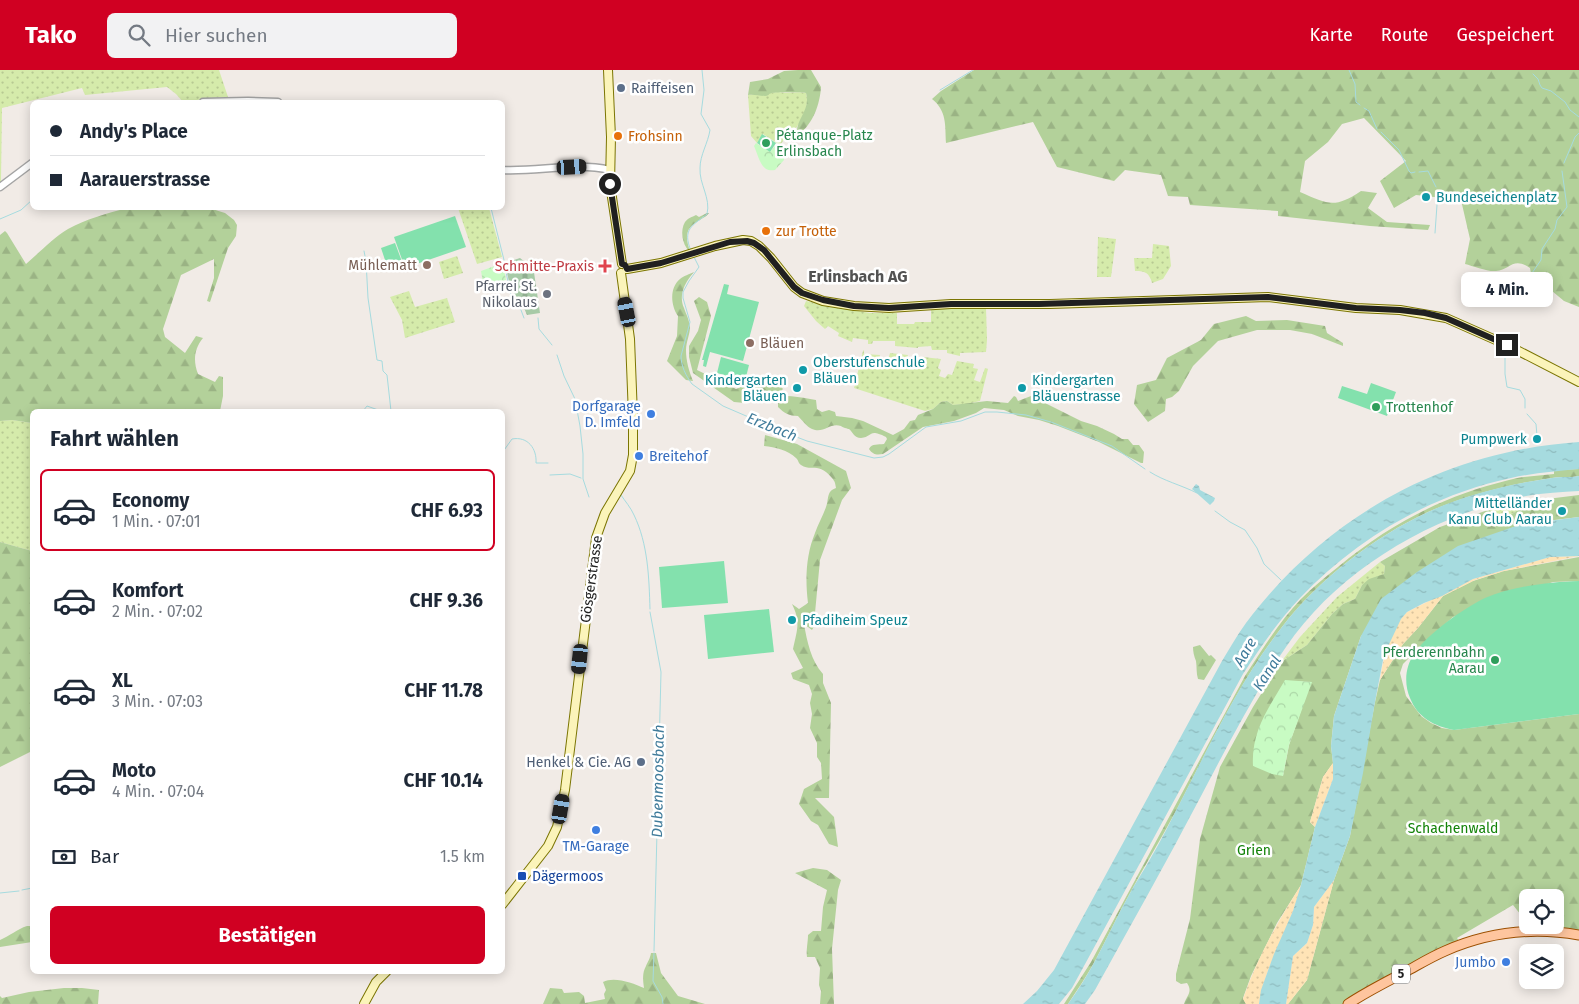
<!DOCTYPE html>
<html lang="de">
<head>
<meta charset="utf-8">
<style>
	:root { --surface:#fff; --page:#f2f2f3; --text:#1f2937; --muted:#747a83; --line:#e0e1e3; --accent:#d00022 }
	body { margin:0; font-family:"Fira Sans",sans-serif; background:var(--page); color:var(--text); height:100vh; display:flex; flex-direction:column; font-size:19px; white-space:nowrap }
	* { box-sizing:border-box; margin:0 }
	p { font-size:16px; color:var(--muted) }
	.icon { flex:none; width:28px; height:28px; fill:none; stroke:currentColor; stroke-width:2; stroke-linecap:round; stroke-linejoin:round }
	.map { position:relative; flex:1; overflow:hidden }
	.side { position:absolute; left:30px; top:339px; width:475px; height:565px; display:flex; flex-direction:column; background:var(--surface); border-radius:8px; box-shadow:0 2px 12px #0003 }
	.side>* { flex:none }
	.guide { position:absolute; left:30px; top:30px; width:475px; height:110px; border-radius:8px; box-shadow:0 2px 12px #0003; display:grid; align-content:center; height:110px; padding:0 20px; background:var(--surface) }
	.buttons { position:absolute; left:1519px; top:819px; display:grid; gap:10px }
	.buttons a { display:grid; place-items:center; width:45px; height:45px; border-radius:8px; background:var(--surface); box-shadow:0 2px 12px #0003; font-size:25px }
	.end { position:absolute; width:22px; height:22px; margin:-11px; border:6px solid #202020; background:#fff; box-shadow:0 0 0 2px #fff }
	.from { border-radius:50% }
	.bubble { position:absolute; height:35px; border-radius:8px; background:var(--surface); box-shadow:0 2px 12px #0003; font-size:16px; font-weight:700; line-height:35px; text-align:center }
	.car { position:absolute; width:15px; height:30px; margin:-15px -8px; border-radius:6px; box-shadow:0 0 4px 1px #0007; background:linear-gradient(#222 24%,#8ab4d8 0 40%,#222 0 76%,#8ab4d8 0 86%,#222 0) }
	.guide b { display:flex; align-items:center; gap:18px; height:48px; font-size:19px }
	.guide b+b { border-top:1px solid var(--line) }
	.guide i { width:12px; height:12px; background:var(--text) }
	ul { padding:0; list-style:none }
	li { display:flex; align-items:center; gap:15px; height:82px; margin:0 10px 8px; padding:0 10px; border:2px solid transparent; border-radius:8px }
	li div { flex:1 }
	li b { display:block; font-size:19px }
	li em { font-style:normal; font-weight:700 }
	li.active { border-color:var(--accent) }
	li>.icon { width:45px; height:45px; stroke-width:1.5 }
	h2 { padding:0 20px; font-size:22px; line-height:60px }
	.pay { display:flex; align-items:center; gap:12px; height:55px; padding:0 20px; font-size:19px }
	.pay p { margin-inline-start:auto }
	.primary-button { display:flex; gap:10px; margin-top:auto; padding:10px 20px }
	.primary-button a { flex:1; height:58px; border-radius:8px; background:var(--accent); color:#fff; font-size:20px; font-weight:700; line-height:58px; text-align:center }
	header { display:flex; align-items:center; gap:30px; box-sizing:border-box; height:70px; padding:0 25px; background:var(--accent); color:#fff }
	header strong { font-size:24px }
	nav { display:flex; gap:28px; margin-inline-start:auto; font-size:18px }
	.search { width:350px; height:45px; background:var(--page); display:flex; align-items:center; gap:12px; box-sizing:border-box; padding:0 18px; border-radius:8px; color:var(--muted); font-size:19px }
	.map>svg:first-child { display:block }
	.grass { fill:url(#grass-dots) }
	.forest { fill:url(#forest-firs); fill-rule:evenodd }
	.sand { fill:url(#sand-dots) }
	.cemetery { fill:url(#cemetery-stones) }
	.park { fill:url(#park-crowns) }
	.pitch { fill:#83e1ad }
	.water { fill:url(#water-ripples) }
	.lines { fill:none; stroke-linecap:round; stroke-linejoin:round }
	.stream { stroke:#a6dbdf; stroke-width:1 }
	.tertiary-casing { stroke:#a4a4a4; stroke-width:9 }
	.secondary-casing { stroke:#7b7502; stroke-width:10 }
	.primary-casing { stroke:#9c4f00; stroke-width:11 }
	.tertiary { stroke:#fff; stroke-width:6 }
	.secondary { stroke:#fbf4ba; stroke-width:8 }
	.primary { stroke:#fec59e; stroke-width:9 }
	.route { stroke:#202020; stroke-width:6 }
	.service-dot { fill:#5c6f8a; stroke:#fff; stroke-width:2 }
	.food-dot { fill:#e8710a; stroke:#fff; stroke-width:2 }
	.leisure-dot { fill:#2e9e5b; stroke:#fff; stroke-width:2 }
	.culture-dot { fill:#0f9aa8; stroke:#fff; stroke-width:2 }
	.education-dot { fill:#8d6e63; stroke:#fff; stroke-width:2 }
	.health-dot { fill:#e0444e; stroke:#fff; stroke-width:2 }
	.worship-dot { fill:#6b7280; stroke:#fff; stroke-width:2 }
	.shop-dot { fill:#3f7fe0; stroke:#fff; stroke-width:2 }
	.transit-dot { fill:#1a4fb4; stroke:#fff; stroke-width:2 }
	.labels { text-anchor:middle; stroke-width:5; stroke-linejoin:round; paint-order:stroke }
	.shield { fill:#fff; stroke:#636363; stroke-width:1 }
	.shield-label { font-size:12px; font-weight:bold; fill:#202020 }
	.service-label { font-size:14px; fill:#4e5e75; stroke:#fff; text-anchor:start }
	.leisure-label { font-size:14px; fill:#27864d; stroke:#fff; text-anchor:start }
	.food-label { font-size:14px; fill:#c56008; stroke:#fff; text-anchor:start }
	.culture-label { font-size:14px; fill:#0d838f; stroke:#fff; text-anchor:start }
	.education-label { font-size:14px; fill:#785e54; stroke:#fff; text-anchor:end }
	.health-label { font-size:14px; fill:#be3a42; stroke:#fff; text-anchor:end }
	.worship-label { font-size:14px; fill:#5b616d; stroke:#fff; text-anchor:end }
	.shop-label { font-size:14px; fill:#366cbe; stroke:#fff; text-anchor:end }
	.street-label { font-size:14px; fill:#202020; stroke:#fff }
	.park-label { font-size:14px; fill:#138309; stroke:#fff }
	.transit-label { font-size:14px; fill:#164399; stroke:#fff; text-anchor:start }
	.water-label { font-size:15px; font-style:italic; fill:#417c9b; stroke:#fff }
	.quarter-label { font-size:16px; font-weight:bold; fill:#535353; stroke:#fff }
</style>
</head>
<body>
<header>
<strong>Tako</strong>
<div class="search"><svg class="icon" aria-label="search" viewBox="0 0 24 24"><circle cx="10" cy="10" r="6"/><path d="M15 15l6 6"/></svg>Hier suchen</div>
<nav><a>Karte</a><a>Route</a><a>Gespeichert</a></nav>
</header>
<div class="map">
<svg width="1579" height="934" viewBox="0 0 1579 934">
	<defs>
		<pattern id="grass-dots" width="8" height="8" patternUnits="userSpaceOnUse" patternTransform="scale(1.25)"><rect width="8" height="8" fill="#d5ebab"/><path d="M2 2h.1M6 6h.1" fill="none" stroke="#b7c993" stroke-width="1.8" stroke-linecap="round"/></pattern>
		<pattern id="forest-firs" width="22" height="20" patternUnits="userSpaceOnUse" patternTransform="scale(1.25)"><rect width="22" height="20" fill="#b3d19a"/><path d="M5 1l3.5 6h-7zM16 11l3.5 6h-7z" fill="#9ab384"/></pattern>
		<pattern id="sand-dots" width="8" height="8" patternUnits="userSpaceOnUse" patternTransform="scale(1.25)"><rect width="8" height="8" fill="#ffe4b6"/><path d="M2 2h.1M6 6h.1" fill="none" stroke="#dac39c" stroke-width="1.8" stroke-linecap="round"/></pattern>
		<pattern id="cemetery-stones" width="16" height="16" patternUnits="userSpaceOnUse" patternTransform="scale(1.25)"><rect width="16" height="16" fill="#a7caa7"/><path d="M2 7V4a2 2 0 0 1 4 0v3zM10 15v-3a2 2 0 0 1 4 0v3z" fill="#8fad8f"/></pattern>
		<pattern id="park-crowns" width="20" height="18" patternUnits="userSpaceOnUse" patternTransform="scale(1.25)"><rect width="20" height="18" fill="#c8fbc3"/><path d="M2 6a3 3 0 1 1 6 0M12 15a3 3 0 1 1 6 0" fill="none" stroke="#acd7a7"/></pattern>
		<pattern id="water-ripples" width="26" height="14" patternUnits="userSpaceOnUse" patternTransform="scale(1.25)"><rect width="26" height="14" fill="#a6dbdf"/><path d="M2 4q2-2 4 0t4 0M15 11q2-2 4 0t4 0" fill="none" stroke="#8fbcbf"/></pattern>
	</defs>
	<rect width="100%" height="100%" fill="#f1ebe6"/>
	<g class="grass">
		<polygon points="0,0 219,0 228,27 211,28 183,32 176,24 167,17 85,25 82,18 2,38 1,110 3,119 0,121"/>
		<path d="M778,22C788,24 797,21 806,23C811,40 798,55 789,68L786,67L780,75L763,64L757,73L751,66L748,25Z"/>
		<polygon points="458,138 489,138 502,187 477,194"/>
		<polygon points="1098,167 1116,169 1111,207 1097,207"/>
		<path d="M1153,174L1169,176L1171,196L1163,209L1152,213C1149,203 1146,201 1135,201L1134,188H1152Z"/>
		<polygon points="457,186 463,203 444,209 439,192"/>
		<polygon points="409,221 415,237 447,228 455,252 405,268 402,250 390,227"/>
		<polygon points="806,231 870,243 897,243 897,254 914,254 915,252 931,252 931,239 986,238 987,270 986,282 960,283 960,286 947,283 947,280 932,280 931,276 918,277 918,278 895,276 895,271 873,271 872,274 868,274 868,270 853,268 852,272 838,266 839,263 828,256 825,259 816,251 804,236"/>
		<polygon points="864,280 864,284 880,285 878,292 887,294 890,283 908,285 906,290 909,292 908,298 914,300 916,295 920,296 923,287 941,289 938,298 941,300 939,306 945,308 948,304 952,305 957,291 974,294 973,298 978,299 974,310 980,312 985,298 988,299 980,331 967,334 953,335 947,331 941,332 933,339 925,341 854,318 863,281"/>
		<polygon points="12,350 32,353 32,481 0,472 0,351"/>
		<polygon points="1531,431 1512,444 1492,445 1490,440"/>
		<polygon points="1380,492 1385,496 1384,504 1362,515 1355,529 1343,534 1332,544 1307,575 1281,592 1300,567 1337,527"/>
	</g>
	<g class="forest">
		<path d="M798,0H811L821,17C820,34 813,54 799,64L797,63C796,49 811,40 806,23C802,22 775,22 772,23C767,24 771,25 765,26C759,26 754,24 748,25L750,12L768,9L784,1Z"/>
		<path d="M974,0H1579V237L1564,231L1552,221L1532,209L1530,198C1513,186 1510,200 1496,201C1488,202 1473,196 1465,194L1470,169L1461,130L1416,125L1394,138L1380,111L1406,91L1364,48L1342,54L1328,72L1305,91L1300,122C1328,134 1334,139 1361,121L1377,123L1368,138L1387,152L1430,155L1428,160L1370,156L1278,146V141L1190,135L1188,127L1168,126L1161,105L1125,100L1114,111L1057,97L1033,52L946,73C945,55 947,41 932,29L941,21Z"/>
		<path d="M127,138H209L225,143L234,150L237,155L236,166L228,178L210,232L207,231L214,208V189L181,205L163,259L165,267L185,283L196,266L203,268C194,279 193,291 198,304L215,312L219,306L223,307V326L220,341H32V353L12,350L0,351V165L5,161L7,163L26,194C40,182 53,168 68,159C86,149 108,143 127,138Z"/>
		<path d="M707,143H709C706,147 704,147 700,150C685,158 685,166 690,181H689C682,174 680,160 685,152C688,148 692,147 696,145L699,147Z"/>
		<path d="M694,202C686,211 678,224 684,238C686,244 689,249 690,257C690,264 686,272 686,280C686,291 689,301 693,311L686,310L667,291L677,266L678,246C671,236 669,218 680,209C683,206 690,204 694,202Z"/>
		<path d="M699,227L707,232L711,246L697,300L736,319L764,308L777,312L783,319C777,326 771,326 763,325L758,331L745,333L734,332L693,303L689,287V276L698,261L701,250L694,231Z"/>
		<polygon points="1246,246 1256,251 1287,250 1325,256 1327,263 1343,273 1343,276 1312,264 1290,260 1257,260 1218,271 1193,296 1179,321 1172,327 1166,329 1165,341 1148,352 1134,334 1137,315 1156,310 1167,288 1201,270 1214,254"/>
		<path d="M783,326C795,326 804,328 816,330L817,339L822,342L829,340L835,342L836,346L852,348L863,351L893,365L904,359L910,351L915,350L918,345L933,339L941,332L947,331L953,335L987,331L1008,333L1014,326L1016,327L1018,331L1031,326L1081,351L1097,356L1114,364L1122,369H1128L1133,375H1139L1144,382L1143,393H1141L1099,372L1058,356L1039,350L1018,346L1004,340L984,338L976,343L954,351L923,357L883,384C877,385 873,385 869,379C872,373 878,375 884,374L887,369L886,367C868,358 873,367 861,368C854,368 853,362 849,359C848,359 842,357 841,356C830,352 824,364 812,359C807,357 802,350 798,346C789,346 784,343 778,337V330Z"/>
		<path d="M765,365L797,374L846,401L851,418L842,430L820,490L815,543L816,553L812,560L804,554C807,571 811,591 823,604V613L831,633L829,728H815L834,747L838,777L829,774L818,755L811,751L799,734L804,719L822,709L821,693L817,687V673L810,658L812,644L810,633L812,624L809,615L793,609L791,603L803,598L793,579C797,560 801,552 792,534L799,539L808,533C805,509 806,485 815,463C818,454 823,446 826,437C829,430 826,421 836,418C835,412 835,412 832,408C818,391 811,402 801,395C798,393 799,391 796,388C788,380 775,377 764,376Z"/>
		<path d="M1579,399V406C1570,408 1561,406 1552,408C1510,414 1467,425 1428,442C1374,467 1318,510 1282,557C1239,612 1209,677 1177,739C1162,768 1144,796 1129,825C1117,846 1107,869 1095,891C1087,906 1077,920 1068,934H1064L1091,892L1245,606C1262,580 1279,552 1301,529C1312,518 1325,507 1338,497C1390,454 1443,426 1509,410C1523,406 1539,406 1554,404V400Z"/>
		<path d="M1579,425V447L1521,454L1497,464L1361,566L1334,646L1331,676L1333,693L1323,707L1310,752L1315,757L1301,815L1277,853L1251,906L1243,928L1246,934H1184C1187,925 1193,922 1187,913L1181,914L1176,911V904L1190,849L1200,769L1220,697L1253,637L1281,592L1307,575L1332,544L1343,534L1355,529L1362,515L1369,509L1384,504L1385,496L1380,492L1440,457L1485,441L1490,440L1492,445L1512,444L1531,431ZM1285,611L1311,612L1289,675L1283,706Z"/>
		<polygon points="0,472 32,481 32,681 0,697"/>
		<polygon points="1579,487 1579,511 1553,512 1453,547 1424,573 1403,594 1400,603 1406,626 1421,646 1431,653 1442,658 1454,660 1579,644 1579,862 1554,859 1548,855 1555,855 1555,828 1528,828 1527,851 1525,850 1513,835 1457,868 1461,874 1350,934 1288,934 1307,910 1334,810 1350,766 1375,632 1380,610 1403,574 1418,558 1443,526 1473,511 1504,501"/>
		<path d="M1200,575L1209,586L1211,585L1216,590L1204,610L1198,609C1196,603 1197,597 1196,591C1194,586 1193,582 1193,577Z"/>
		<path d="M813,798L827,800L841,810L838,820L832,879L834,934H820L821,921L819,915L820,898L815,887H807C806,880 808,872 808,865L813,861H821L823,837L827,820L795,803Z"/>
		<path d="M27,856H32V872L0,877V870C10,866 17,859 27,856Z"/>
		<path d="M651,883H656L661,903L678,926L705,934H543L550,918L562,919L564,923L579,922L584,926L585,933L605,929L604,924L606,920L603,912C614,906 633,913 644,918C643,910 642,903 646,896C648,891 650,889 651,883Z"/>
		<polygon points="64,918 82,918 99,920 98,934 0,934 0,926 2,928 29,922"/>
	</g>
	<g class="sand">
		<path d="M1579,486L1504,501L1475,510L1443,526L1418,558L1403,574L1380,610C1384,586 1389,560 1407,542L1473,509L1550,487Z"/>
		<polygon points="1333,693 1333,709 1315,757 1310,752 1323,707"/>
		<polygon points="1334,810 1307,910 1288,934 1286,934 1293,886 1307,873 1313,855 1314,837"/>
		<path d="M1301,815C1299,824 1296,833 1293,841C1281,873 1264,901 1259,934H1246L1243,929C1257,888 1278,851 1301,815Z"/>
	</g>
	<polygon class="cemetery" points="520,188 525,192 532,189 540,243 527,245 521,231 511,221 505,193"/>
	<g class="park">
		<path d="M756,73L770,82L775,76L784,82V90L775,100C761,103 759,87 754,76Z"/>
		<polygon points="503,193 506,210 484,218 481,201"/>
		<path d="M1285,610L1312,612L1289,675L1283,706L1272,704L1253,696C1251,662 1268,639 1285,610Z"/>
	</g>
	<g class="pitch">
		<polygon points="762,64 776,73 770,82 757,73"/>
		<polygon points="455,146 466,177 405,198 394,167"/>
		<polygon points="395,173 404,197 389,202 381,178"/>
		<polygon points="724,214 729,215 727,224 759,232 743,291 710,282 706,297 703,296 704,290 702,290"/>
		<polygon points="721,287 749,295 745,311 717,303"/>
		<polygon points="1371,313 1396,322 1387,346 1338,328 1342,316 1367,324"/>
		<polygon points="724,491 728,533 662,538 659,497"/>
		<path d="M1579,511V644L1454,660C1434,656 1418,648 1410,628C1404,614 1405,597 1414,584C1427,564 1464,538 1485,528C1513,516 1550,512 1579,511Z"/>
		<polygon points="769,539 774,582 708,589 704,545"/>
	</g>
	<g class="water">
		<path d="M1579,372V399C1556,401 1534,403 1511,408C1431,425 1357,468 1300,528C1278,551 1260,578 1243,604L1072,918L1059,934H1023L1037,921L1054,900L1222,591C1230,578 1237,565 1246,553C1327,445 1445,381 1579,372Z"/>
		<path d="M1579,406V421C1562,422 1544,423 1526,426C1434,444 1339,499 1286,577C1253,625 1227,677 1200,728C1166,793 1130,856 1095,920L1085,934H1068C1078,920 1087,906 1095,891C1107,869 1117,846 1129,825C1135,813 1143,802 1149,791C1161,771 1171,750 1182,729C1212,670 1241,609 1282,557C1318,510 1374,467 1428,442C1467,424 1510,414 1552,408C1561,406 1570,408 1579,406Z"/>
		<polygon points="1196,414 1199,416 1200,420 1215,428 1214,431 1210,435 1192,419"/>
		<polygon points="1579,447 1579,486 1550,487 1473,509 1442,526 1424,533 1407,542 1401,549 1384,585 1375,632 1363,703 1350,766 1334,810 1314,837 1313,855 1307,873 1293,886 1286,934 1259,934 1261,920 1274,884 1293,841 1301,815 1315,757 1333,709 1333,693 1331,676 1334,646 1361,566 1381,529 1417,502 1458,476 1519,455"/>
	</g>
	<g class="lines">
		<g class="stream">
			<polyline points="1349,0 1355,14 1356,32 1360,35"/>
			<polyline points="1533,4 1538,9 1540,15 1542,18 1551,21 1565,32 1570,40 1579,47"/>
			<polyline points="940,20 973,0"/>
			<polyline points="1364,38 1369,41 1377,59"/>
			<polyline points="1381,62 1399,80 1409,101 1411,103 1415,102"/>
			<polyline points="1564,93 1575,67 1579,63"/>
			<polyline points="1419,102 1428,101 1436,117"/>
			<polyline points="491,138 504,190"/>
			<polyline points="0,149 21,140 32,130"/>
			<polyline points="1435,163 1438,121"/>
			<polyline points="364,181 366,191 368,228 377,290 382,291 383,301 387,305 391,341"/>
			<path d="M691,181C682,159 692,156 707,144C711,128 699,114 700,98C700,85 708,73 710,60L701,44L704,20L702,0"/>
			<path d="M694,187L699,197L689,211L683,222V228L690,252L681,286C681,296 686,306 692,314L723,336L781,361L807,371L874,388L883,387L889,384L926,357L961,351L985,342H997L1026,345L1051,352L1112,376L1145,399"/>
			<polyline points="504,193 511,225 518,232 524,248"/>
			<polyline points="1517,230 1530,206 1541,190 1542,179 1555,159 1557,150 1567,137 1562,101"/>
			<polyline points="538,248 539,259 552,275"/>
			<polyline points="1505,280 1505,304 1507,317 1520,320 1525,329 1525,338"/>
			<polyline points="557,285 564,306 575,329 580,356 583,384 583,409 589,427"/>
			<polyline points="363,341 367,336 381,341"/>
			<polyline points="1527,344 1536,354 1537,366"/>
			<path d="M502,383L512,369C528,366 537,379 536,393H548"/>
			<path d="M1150,402C1164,411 1181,415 1197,423"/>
			<polyline points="550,405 570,404 581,408"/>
			<path d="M621,425C625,431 631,438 634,445C648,474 649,507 650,539"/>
			<polyline points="1215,441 1230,452 1245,460 1257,478 1264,494 1281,510"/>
			<polyline points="650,542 661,602 654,881"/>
			<polyline points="22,820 32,818"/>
			<polyline points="0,823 19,821"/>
			<polyline points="654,883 653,911 662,927 663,934"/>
		</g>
		<defs>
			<g id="tertiary">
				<polyline points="203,32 248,31 278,32"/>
				<path d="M502,100C538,102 575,92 610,100"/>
				<polyline points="0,117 32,93"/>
			</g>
			<g id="secondary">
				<polyline points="608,0 611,67 610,114 622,194"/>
				<polyline points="627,199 661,193 715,176 743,170 751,171 759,176 771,188 794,217 802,223 823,231 854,236 889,238 951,234 1050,234 1268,227 1356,238 1400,240 1446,248 1507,275 1579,312"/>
				<polyline points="502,835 548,776 557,757 565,720 596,468 605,443 630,401 633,385 633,346 630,269 621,203"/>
				<polyline points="364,934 376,912 387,901"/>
			</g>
			<path id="primary" d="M1348,934C1366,922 1386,912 1405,902C1418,895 1431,887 1445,881C1488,862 1533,857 1579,865"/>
		</defs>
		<use href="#tertiary" class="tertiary-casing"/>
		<use href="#secondary" class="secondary-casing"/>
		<use href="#primary" class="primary-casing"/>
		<use href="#tertiary" class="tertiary"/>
		<use href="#secondary" class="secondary"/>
		<use href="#primary" class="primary"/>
	</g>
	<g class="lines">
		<polyline class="route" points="610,114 622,194 625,195 627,199 661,193 730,172 747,171 754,173 764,180 794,217 802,223 823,230 854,236 889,238 951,234 1039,234 1268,227 1356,238 1400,240 1425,243 1446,248 1507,275"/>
	</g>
	<g class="service-dot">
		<circle cx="621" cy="18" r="5"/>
		<circle cx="641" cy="692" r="5"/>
	</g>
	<g class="food-dot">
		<circle cx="618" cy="66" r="5"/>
		<circle cx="766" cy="161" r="5"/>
	</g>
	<g class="leisure-dot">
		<circle cx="766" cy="73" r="5"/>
		<circle cx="1376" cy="337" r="5"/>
		<circle cx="1495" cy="590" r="5"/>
	</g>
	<g class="culture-dot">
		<circle cx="1426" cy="127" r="5"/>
		<circle cx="803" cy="300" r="5"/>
		<circle cx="797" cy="318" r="5"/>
		<circle cx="1022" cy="318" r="5"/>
		<circle cx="1537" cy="369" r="5"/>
		<circle cx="1562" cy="441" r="5"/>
		<circle cx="792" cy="550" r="5"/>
	</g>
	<g class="education-dot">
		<circle cx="427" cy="195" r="5"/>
		<circle cx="750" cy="273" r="5"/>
	</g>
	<path class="health-dot" d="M602.5 188.5h5v5h5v5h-5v5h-5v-5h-5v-5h5z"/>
	<circle class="worship-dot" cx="547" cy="224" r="5"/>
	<g class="shop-dot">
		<circle cx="651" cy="344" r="5"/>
		<circle cx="639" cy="386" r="5"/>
		<circle cx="596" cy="760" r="5"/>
		<circle cx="1506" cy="892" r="5"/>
	</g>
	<rect class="transit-dot" x="517" y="801" width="10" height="10" rx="2.5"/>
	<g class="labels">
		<rect class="shield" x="1392" y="894.5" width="18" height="19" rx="4"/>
		<g class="shield-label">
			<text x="1401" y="908">5</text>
		</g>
		<g class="service-label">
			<text x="631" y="23">Raiffeisen</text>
			<text x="631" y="697" text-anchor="end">Henkel &amp; Cie. AG</text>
		</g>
		<g class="leisure-label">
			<text x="776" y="70">Pétanque-Platz<tspan x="776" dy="16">Erlinsbach</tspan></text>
			<text x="1386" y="342">Trottenhof</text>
			<text x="1485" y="587" text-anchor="end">Pferderennbahn<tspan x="1485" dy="16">Aarau</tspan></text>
		</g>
		<g class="food-label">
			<text x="628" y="71">Frohsinn</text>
			<text x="776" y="166">zur Trotte</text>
		</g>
		<g class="culture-label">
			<text x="1436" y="132">Bundeseichenplatz</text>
			<text x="813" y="297">Oberstufenschule<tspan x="813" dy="16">Bläuen</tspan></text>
			<text x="787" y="315" text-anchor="end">Kindergarten<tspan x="787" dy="16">Bläuen</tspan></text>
			<text x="1032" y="315">Kindergarten<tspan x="1032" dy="16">Bläuenstrasse</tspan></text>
			<text x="1527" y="374" text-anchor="end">Pumpwerk</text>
			<text x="1552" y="438" text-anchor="end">Mittelländer<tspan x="1552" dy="16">Kanu Club Aarau</tspan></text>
			<text x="802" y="555">Pfadiheim Speuz</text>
		</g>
		<g class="education-label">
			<text x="417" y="200">Mühlematt</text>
			<text x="760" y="278" text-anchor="start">Bläuen</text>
		</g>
		<g class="health-label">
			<text x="594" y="201">Schmitte-Praxis</text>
		</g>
		<g class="worship-label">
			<text x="537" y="221">Pfarrei St.<tspan x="537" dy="16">Nikolaus</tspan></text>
		</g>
		<g class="shop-label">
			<text x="641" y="341">Dorfgarage<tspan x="641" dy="16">D. Imfeld</tspan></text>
			<text x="649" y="391" text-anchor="start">Breitehof</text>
			<text x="596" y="781" text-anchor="middle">TM-Garage</text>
			<text x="1496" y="897">Jumbo</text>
		</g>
		<g class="street-label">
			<text transform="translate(591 509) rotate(-82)" y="5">Gösgerstrasse</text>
		</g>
		<g class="park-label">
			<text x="1453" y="763">Schachenwald</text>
			<text x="1254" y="785">Grien</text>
		</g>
		<g class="transit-label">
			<text x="532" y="811">Dägermoos</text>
		</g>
		<g class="water-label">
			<text transform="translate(772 357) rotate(22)" y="5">Erzbach</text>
			<text transform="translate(1245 582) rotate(-60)" y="5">Aare</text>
			<text transform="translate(1267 603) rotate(-57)" y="5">Kanal</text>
			<text transform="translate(658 711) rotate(-89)" y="5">Dubenmoosbach</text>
		</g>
		<g class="quarter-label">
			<text x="858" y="212">Erlinsbach AG</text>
		</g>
	</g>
</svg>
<div class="buttons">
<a><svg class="icon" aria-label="locate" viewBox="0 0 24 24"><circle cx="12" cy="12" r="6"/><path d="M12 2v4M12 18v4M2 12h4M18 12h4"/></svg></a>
<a><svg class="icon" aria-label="layers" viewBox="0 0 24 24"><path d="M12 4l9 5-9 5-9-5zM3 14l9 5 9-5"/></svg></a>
</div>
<i class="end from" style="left:610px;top:114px"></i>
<i class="end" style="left:1507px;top:275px"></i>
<div class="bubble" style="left:1461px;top:202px;width:92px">4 Min.</div>
<i class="car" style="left:572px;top:97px;rotate:87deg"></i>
<i class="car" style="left:627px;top:242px;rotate:349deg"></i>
<i class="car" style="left:580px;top:589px;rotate:186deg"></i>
<i class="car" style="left:561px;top:739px;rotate:10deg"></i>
<div class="guide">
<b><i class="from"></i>Andy's Place</b>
<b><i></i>Aarauerstrasse</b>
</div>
<section class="side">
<h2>Fahrt wählen</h2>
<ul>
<li class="active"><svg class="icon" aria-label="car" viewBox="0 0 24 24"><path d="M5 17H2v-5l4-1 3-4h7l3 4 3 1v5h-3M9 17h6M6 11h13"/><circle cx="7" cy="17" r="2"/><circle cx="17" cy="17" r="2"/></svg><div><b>Economy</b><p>1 Min. · 07:01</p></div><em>CHF 6.93</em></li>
<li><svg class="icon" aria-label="car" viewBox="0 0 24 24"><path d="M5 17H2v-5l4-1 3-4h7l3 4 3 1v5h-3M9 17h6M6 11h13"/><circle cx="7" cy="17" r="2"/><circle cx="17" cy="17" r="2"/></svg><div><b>Komfort</b><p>2 Min. · 07:02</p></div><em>CHF 9.36</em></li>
<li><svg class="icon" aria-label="car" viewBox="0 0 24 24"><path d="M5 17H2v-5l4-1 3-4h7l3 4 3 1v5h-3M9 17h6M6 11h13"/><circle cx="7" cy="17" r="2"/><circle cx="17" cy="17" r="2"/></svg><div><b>XL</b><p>3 Min. · 07:03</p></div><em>CHF 11.78</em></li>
<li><svg class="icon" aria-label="car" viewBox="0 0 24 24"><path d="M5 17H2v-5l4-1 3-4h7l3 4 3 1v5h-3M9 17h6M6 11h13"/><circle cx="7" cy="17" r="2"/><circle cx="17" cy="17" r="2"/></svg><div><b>Moto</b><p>4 Min. · 07:04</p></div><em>CHF 10.14</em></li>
</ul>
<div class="pay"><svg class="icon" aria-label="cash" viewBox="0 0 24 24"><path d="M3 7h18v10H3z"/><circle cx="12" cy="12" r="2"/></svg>Bar<p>1.5 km</p></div>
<div class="primary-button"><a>Bestätigen</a></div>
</section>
</div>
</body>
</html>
